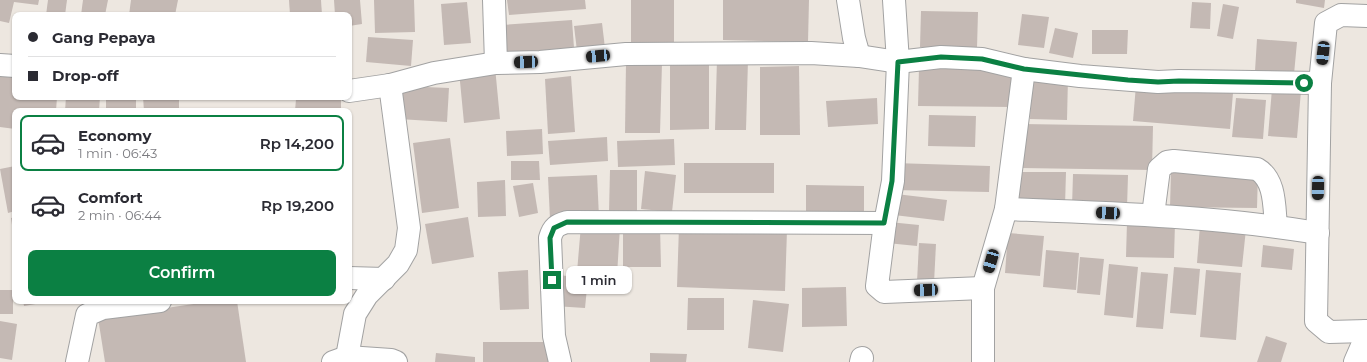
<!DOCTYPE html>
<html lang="en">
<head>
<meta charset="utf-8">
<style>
	:root { --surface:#fff; --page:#f2f2f3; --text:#2b2b33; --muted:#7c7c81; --line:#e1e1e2; --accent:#0b8043 }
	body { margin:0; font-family:Montserrat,sans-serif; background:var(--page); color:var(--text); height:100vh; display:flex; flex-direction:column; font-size:15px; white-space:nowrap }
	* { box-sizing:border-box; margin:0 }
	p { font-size:13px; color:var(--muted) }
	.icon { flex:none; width:22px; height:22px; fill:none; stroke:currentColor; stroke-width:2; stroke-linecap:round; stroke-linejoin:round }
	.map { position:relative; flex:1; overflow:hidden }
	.details { position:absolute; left:12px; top:108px; width:340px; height:196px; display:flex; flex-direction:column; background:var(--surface); border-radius:8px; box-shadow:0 1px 3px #0004 }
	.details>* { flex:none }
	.top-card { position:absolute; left:12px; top:12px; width:340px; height:88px; border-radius:8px; box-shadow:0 1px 3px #0004; display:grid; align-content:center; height:88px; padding:0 16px; background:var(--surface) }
	.end { position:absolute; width:18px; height:18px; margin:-9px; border:5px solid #0b8043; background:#fff; box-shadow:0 0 0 2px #fff }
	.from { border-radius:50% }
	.bubble { position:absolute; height:28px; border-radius:8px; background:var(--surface); box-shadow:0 1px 3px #0004; font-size:13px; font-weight:600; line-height:28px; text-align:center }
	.car { position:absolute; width:12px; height:24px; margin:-12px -6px; border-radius:5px; box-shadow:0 0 3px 1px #0007; background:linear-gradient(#222 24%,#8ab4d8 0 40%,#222 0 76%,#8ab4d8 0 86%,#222 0) }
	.top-card b { display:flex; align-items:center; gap:14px; height:38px; font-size:15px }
	.top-card b+b { border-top:1px solid var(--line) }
	.top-card i { width:10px; height:10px; background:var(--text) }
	ul { padding:7px 0 0; list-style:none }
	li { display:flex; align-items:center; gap:12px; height:56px; margin:0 8px 6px; padding:0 8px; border:2px solid transparent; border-radius:8px }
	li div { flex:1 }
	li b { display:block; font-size:15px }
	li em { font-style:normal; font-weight:600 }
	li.selected { border-color:var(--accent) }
	li>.icon { width:36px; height:36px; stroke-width:1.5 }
	.primary-button { display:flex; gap:8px; margin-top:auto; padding:8px 16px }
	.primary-button a { flex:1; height:46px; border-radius:8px; background:var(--accent); color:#fff; font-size:16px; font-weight:600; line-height:46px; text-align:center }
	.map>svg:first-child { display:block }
	.building { fill:#c4b9b4 }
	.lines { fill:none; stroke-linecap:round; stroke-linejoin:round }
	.minor-casing { stroke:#a2a2a2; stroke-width:24 }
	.minor { stroke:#fff; stroke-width:22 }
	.route { stroke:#0b8043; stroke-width:5 }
</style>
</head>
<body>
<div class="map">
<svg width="1367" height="362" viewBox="0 0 1367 362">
	<rect width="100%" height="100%" fill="#ede7e0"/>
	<g class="building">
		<polygon points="0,0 39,0 38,5 14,2 9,23 0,21"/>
		<polygon points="48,0 67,0 65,15 46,15"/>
		<polygon points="83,0 108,0 105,15 81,15"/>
		<polygon points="131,0 178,0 175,15 129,15"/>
		<polygon points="289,0 321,0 322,15 290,15"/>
		<polygon points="334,0 360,0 362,24 349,26 349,15 335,15"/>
		<polygon points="374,0 414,0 415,32 375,33"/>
		<polygon points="507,0 585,0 586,9 509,15"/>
		<polygon points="631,0 674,0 674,48 631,47"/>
		<polygon points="723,0 809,0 808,42 723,40"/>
		<polygon points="1296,0 1325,0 1324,8 1296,3"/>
		<polygon points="467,2 471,43 444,45 441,4"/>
		<polygon points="1192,2 1211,3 1210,29 1190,28"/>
		<polygon points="1223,4 1239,7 1233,39 1217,36"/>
		<polygon points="921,11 978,12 977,48 920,47"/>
		<polygon points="1022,14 1049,17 1044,48 1018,45"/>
		<polygon points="572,20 574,48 504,53 502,25"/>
		<polygon points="602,23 605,48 577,51 574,26"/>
		<polygon points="1055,28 1078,33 1073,58 1049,53"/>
		<polygon points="1092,30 1128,30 1127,54 1092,54"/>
		<polygon points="368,37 413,40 411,66 366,62"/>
		<polygon points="1257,39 1297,42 1294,74 1255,71"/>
		<polygon points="717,59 748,60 746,130 715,130"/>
		<polygon points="626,62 662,63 660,133 625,133"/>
		<polygon points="670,65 709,65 709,129 670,130"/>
		<polygon points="799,66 800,135 760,135 760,67"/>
		<polygon points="495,67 500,119 464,123 459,71"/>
		<polygon points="919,68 1013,69 1012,107 918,106"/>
		<polygon points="0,76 15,77 15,97 57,97 56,111 15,111 15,129 0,127"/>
		<polygon points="571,76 575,132 548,134 545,79"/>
		<polygon points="1031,76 1068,77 1067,120 1030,119"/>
		<polygon points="1136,85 1233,93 1230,129 1133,121"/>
		<polygon points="401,86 449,88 447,122 399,119"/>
		<polygon points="1272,89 1301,91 1297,138 1268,136"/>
		<polygon points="66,97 100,97 99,111 65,111"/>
		<rect x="106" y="97" width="30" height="14"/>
		<polygon points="143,97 179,97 179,111 144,111"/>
		<polygon points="877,98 878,124 828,127 826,101"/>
		<polygon points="1236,98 1266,100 1263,139 1232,137"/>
		<polygon points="296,99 341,99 341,111 295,111"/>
		<polygon points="203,108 238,110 238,111 203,111"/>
		<polygon points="929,115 976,116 975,147 928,146"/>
		<polygon points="1022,124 1153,126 1152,170 1021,168"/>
		<polygon points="542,129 543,154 507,156 506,131"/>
		<polygon points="607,137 608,161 550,165 548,141"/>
		<polygon points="450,138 459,208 422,213 413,143"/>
		<polygon points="674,139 675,165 618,167 617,141"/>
		<polygon points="511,161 539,161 540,180 511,180"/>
		<rect x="684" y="163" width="90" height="30"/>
		<polygon points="894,163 990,166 989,192 893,190"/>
		<polygon points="15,166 15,211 8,213 0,169"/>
		<polygon points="610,170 637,170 637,212 609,212"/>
		<polygon points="645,171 676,175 672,212 641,209"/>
		<polygon points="1171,171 1258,172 1257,208 1170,207"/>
		<polygon points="1015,172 1066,172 1065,206 1015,205"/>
		<polygon points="1073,174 1128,175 1127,207 1072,206"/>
		<polygon points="597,175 599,217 550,219 548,177"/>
		<polygon points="505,180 506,216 478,217 477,182"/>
		<polygon points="533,183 538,213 519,217 513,186"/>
		<polygon points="806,185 864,186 864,213 806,213"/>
		<polygon points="896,194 947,200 944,221 894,215"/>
		<polygon points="15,217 15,238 14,238 11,218"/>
		<polygon points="468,217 474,257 432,264 425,224"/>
		<polygon points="889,222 919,225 917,246 887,243"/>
		<polygon points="1127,222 1175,223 1174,258 1126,257"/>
		<polygon points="581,225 620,227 617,275 577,272"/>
		<polygon points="1200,225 1246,229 1242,267 1197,263"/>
		<polygon points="623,226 660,226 661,267 623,267"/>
		<polygon points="679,226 787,230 785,291 677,287"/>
		<polygon points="1008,233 1044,236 1040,276 1005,273"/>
		<polygon points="919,243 936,244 934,283 917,282"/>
		<polygon points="1263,245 1294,249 1292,270 1261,267"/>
		<polygon points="1046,250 1079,253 1076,290 1043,287"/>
		<polygon points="1080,257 1104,259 1100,295 1077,293"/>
		<polygon points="1109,264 1138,267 1133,318 1104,315"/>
		<polygon points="1174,267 1200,269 1196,315 1170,313"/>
		<polygon points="528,270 529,309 500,310 498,272"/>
		<polygon points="1206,270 1241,273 1236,340 1200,337"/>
		<polygon points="1141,272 1168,274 1163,329 1136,327"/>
		<polygon points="557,275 588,278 585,308 554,306"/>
		<polygon points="846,287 847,326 802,327 802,288"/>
		<rect x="0" y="290" width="13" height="24"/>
		<polygon points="688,298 724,298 724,330 687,330"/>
		<polygon points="753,300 789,304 783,352 748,348"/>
		<polygon points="23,301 47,301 47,302 24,306"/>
		<polygon points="214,301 237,301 246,362 105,362 98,318"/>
		<polygon points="0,321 17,324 12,360 0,358"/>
		<polygon points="1266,336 1287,343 1281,362 1257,362"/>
		<rect x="483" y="342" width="65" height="20"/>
		<polygon points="436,353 475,357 475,362 435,362"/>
		<polygon points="650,353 687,354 686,362 650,362"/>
	</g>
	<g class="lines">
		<defs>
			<g id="minor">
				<polyline points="494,0 496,63"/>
				<polyline points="848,0 854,38 859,56"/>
				<polyline points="894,0 898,62 893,181 885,223 877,286 884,292 983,288"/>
				<polyline points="1367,16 1341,15 1326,23 1320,83 1316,321 1329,332 1367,331"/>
				<polyline points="0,65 15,66"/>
				<polyline points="349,91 390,85 434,73 496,63 540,62 626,54 811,53 859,56 898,62 941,57 982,59 1024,69 1080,76 1158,82 1179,81 1320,83"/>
				<path d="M1006,209C1110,213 1214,216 1318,233"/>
				<path d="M1153,215L1159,169L1167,162L1174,161L1257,169C1276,180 1274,208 1276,226"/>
				<polyline points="349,278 384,279"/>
				<polyline points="347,357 355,314 367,295 398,264 406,250 409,228 390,85"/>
				<polyline points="77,362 87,315 103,308 160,301"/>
				<polyline points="333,362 347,357 391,360 396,362"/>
				<path d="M560,362L554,336L550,238C553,227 557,225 567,222L885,223"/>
				<polyline points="861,362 862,358"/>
				<polyline points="983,362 983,288 1006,209 1024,69"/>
				<polyline points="1355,362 1365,339 1366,331"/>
			</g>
		</defs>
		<use href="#minor" class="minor-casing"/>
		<use href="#minor" class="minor"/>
	</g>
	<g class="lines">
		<polyline class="route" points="552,280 550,238 554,228 567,222 884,223 892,181 898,62 941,57 982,59 1024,69 1128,80 1158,82 1179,81 1304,83"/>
	</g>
</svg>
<i class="end from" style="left:1304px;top:83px"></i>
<i class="end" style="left:552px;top:280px"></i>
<div class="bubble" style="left:566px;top:266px;width:66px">1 min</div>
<i class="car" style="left:1323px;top:53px;rotate:186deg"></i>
<i class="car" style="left:598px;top:56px;rotate:265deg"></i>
<i class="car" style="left:526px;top:62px;rotate:268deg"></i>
<i class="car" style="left:1318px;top:188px;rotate:181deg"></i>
<i class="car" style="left:1108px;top:213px;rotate:273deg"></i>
<i class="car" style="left:991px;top:261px;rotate:196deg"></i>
<i class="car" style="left:926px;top:290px;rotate:268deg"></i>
<div class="top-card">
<b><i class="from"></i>Gang Pepaya</b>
<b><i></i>Drop-off</b>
</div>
<section class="details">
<ul>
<li class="selected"><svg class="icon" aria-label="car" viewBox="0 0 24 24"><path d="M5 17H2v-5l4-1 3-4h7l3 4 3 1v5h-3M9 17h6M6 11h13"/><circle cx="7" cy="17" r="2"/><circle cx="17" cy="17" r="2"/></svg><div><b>Economy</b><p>1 min · 06:43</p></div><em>Rp 14,200</em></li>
<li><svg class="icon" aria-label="car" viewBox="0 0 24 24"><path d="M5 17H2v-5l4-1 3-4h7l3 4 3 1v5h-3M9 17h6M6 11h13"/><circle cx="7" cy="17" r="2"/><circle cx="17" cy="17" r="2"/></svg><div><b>Comfort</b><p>2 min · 06:44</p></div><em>Rp 19,200</em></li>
</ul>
<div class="primary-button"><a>Confirm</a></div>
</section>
</div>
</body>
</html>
